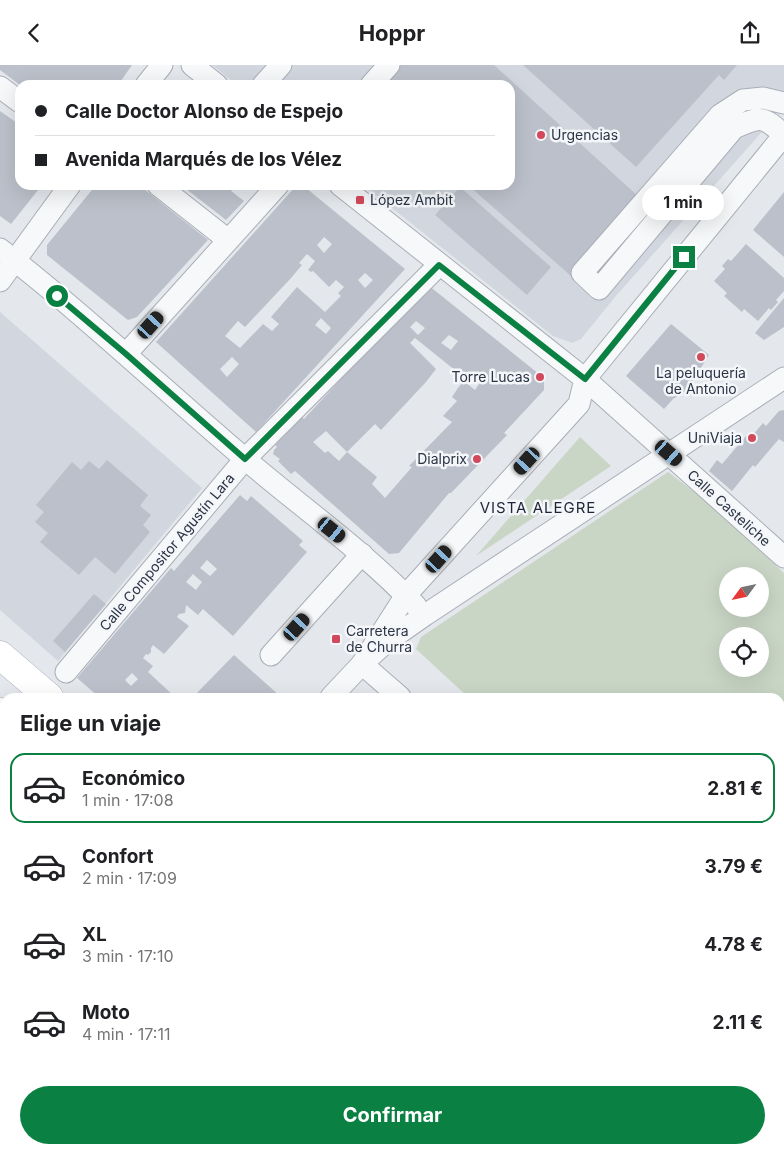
<!DOCTYPE html>
<html lang="es">
<head>
<meta charset="utf-8">
<style>
	:root { --surface:#fff; --page:#f2f2f2; --text:#202124; --muted:#757577; --line:#e0e0e0; --accent:#0b8043 }
	body { margin:0; font-family:Inter,sans-serif; background:var(--page); color:var(--text); height:100vh; display:flex; flex-direction:column; font-size:19px; white-space:nowrap }
	* { box-sizing:border-box; margin:0 }
	p { font-size:16px; color:var(--muted) }
	.icon { flex:none; width:28px; height:28px; fill:none; stroke:currentColor; stroke-width:2; stroke-linecap:round; stroke-linejoin:round }
	.map { position:relative; flex:1; overflow:hidden }
	.panel { position:absolute; left:0px; top:628px; width:785px; height:461px; display:flex; flex-direction:column; background:var(--surface); border-radius:15px 15px 0 0; box-shadow:0 5px 20px #0002 }
	.panel>* { flex:none }
	.hud { position:absolute; left:15px; top:15px; width:500px; height:110px; border-radius:15px; box-shadow:0 5px 20px #0002; display:grid; align-content:center; height:110px; padding:0 20px; background:var(--surface) }
	.needle { width:32px; rotate:237deg }
	.buttons { position:absolute; left:719px; top:502px; display:grid; gap:10px }
	.buttons a { display:grid; place-items:center; width:50px; height:50px; border-radius:50%; background:var(--surface); box-shadow:0 5px 20px #0002; font-size:25px }
	.end { position:absolute; width:22px; height:22px; margin:-11px; border:6px solid #0b8043; background:#fff; box-shadow:0 0 0 2px #fff }
	.from { border-radius:50% }
	.bubble { position:absolute; height:35px; border-radius:18px; background:var(--surface); box-shadow:0 5px 20px #0002; font-size:16px; font-weight:700; line-height:35px; text-align:center }
	.car { position:absolute; width:15px; height:30px; margin:-15px -8px; border-radius:6px; box-shadow:0 0 4px 1px #0007; background:linear-gradient(#222 24%,#8ab4d8 0 40%,#222 0 76%,#8ab4d8 0 86%,#222 0) }
	.hud b { display:flex; align-items:center; gap:18px; height:48px; font-size:19px }
	.hud b+b { border-top:1px solid var(--line) }
	.hud i { width:12px; height:12px; background:var(--text) }
	ul { padding:0; list-style:none }
	li { display:flex; align-items:center; gap:15px; height:70px; margin:0 10px 8px; padding:0 10px; border:2px solid transparent; border-radius:15px }
	li div { flex:1 }
	li b { display:block; font-size:19px }
	li em { font-style:normal; font-weight:700 }
	li.current { border-color:var(--accent) }
	li>.icon { width:45px; height:45px; stroke-width:1.5 }
	h2 { padding:0 20px; font-size:22px; line-height:60px }
	.button { display:flex; gap:10px; margin-top:auto; padding:10px 20px }
	.button a { flex:1; height:58px; border-radius:30px; background:var(--accent); color:#fff; font-size:20px; font-weight:700; line-height:58px; text-align:center }
	header { display:flex; justify-content:space-between; align-items:center; height:65px; padding:0 20px; background:var(--surface); font-size:22px; font-weight:700 }
	.map>svg:first-child { display:block }
	.built { fill:#d2d6de }
	.green { fill:#c9d6c5; fill-rule:evenodd }
	.building { fill:#bbc0ca; fill-rule:evenodd }
	.lines { fill:none; stroke-linecap:round; stroke-linejoin:round }
	.minor-casing { stroke:#a9aeb7; stroke-width:23 }
	.major-casing { stroke:#a3abb8; stroke-width:29 }
	.minor { stroke:#f7f8fa; stroke-width:21 }
	.major { stroke:#fff; stroke-width:28 }
	.route { stroke:#0b8043; stroke-width:6 }
	.poi-dot { fill:#d1495b; stroke:#f4f6f9; stroke-width:2 }
	.labels { text-anchor:middle; stroke-width:5; stroke-linejoin:round; paint-order:stroke }
	.poi-label { font-size:14px; fill:#2b3445; stroke:#f4f6f9; text-anchor:start }
	.street-label { font-size:14px; fill:#2b3445; stroke:#f4f6f9 }
	.neighbourhood-label { font-size:15px; letter-spacing:1px; fill:#1d2536; stroke:#f4f6f9 }
</style>
</head>
<body>
<header><svg class="icon" aria-label="back" viewBox="0 0 24 24"><path d="M15 5l-7 7 7 7"/></svg>Hoppr<svg class="icon" aria-label="share" viewBox="0 0 24 24"><path d="M12 15V3M7 8l5-5 5 5M5 13v7h14v-7"/></svg></header>
<div class="map">
<svg width="784" height="1088" viewBox="0 0 784 1088">
	<rect width="100%" height="100%" fill="#e4e7ec"/>
	<g class="built">
		<polygon points="212,0 784,0 784,31 761,68 615,232 581,274 572,278 553,271 363,120 510,120 510,20 237,20"/>
		<polygon points="0,247 202,423 58,596 0,545"/>
	</g>
	<g class="green">
		<polygon points="580,372 611,401 476,491"/>
		<path d="M668,407L718,445L784,508V935L780,932V632H468L416,584L421,572ZM728,511H760V544H728ZM728,571H760V604H728Z"/>
		<polygon points="289,1084 331,1084 328,1088 294,1088"/>
	</g>
	<g class="building">
		<polygon points="0,0 132,0 118,20 20,20 0,5"/>
		<polygon points="400,0 494,0 640,133 571,211 468,120 510,120 510,20 381,20"/>
		<polygon points="523,0 737,0 724,15 719,10 636,102"/>
		<polygon points="0,46 20,60 20,120 42,120 11,159 0,151"/>
		<polygon points="96,120 139,120 208,175 137,252 128,255 47,190 47,180"/>
		<polygon points="181,120 236,120 231,126 244,136 226,155"/>
		<path d="M295,122L306,123L405,204L256,367L156,277ZM324,172L332,179L324,188L317,180ZM307,189L315,196L308,205L311,207L313,206L329,222L336,215L344,222L338,228L341,231L325,247L297,222L271,252L279,259L272,266L263,259L240,283L225,271L238,256L245,262L291,213L302,200L299,198ZM365,208L373,215L365,223L358,215ZM321,253L331,263L326,269L315,260ZM232,292L239,299L227,312L220,304Z"/>
		<polygon points="460,122 551,202 527,230 435,150"/>
		<polygon points="784,127 784,192 753,165"/>
		<polygon points="746,179 784,213 784,226 776,235 778,237 771,245 769,243 758,256 744,244 742,247 724,231 727,228 714,216 725,204 722,201 728,194 731,196"/>
		<path d="M428,220L544,313V325L504,368L507,370L451,428H449L399,488L389,489L295,406L291,409L278,396L280,394L273,389L274,385L277,382L275,380L302,352L304,354ZM416,256L425,263L418,270L410,262ZM449,270L458,276L451,285L441,278ZM415,273L466,314L470,309L481,316L475,325L464,316L458,323L452,332L457,336L443,351L452,357L409,401L412,402L385,433L372,419L377,412L347,387L339,396L328,386L325,388L313,377L326,366L347,387L375,359L381,365L426,317L436,304L410,278Z"/>
		<polygon points="784,233 784,262 764,275 755,268"/>
		<polygon points="671,259 709,290 687,325 673,334 664,344 626,311"/>
		<polygon points="784,345 784,377 779,374 755,402 753,400 732,426 709,406 717,395 722,399 746,371 752,371 763,358 766,361 779,346"/>
		<polygon points="107,395 148,430 140,441 151,450 143,460 150,467 115,509 95,492 79,510 40,477 48,468 35,457 44,447 36,440 72,397 81,405 89,396 99,404"/>
		<path d="M240,430L247,436L251,431L303,476L299,480L307,487L233,571L203,544L198,550L186,540L185,548L179,549L177,552L189,561L164,589L153,580L151,583V587L148,590L146,589L143,593L153,601L148,607L175,632H99L77,613L171,503L174,506ZM207,495L217,504L210,511L200,503ZM193,509L202,517L196,525L186,517ZM132,608L138,614L131,621L125,615Z"/>
		<polygon points="94,529 106,539 65,587 53,576"/>
		<polygon points="234,590 281,632 193,632"/>
		<polygon points="0,700 5,704 5,781 0,777"/>
		<polygon points="5,852 5,912 0,917 0,855 1,856"/>
		<polygon points="780,957 784,961 784,1066 780,1063"/>
		<polygon points="5,1055 5,1084 212,1084 209,1088 0,1088 0,1061"/>
		<polygon points="236,1084 276,1084 281,1088 232,1088"/>
		<polygon points="621,1084 657,1084 654,1088 619,1088"/>
		<polygon points="667,1084 719,1084 715,1088 673,1088"/>
	</g>
	<g class="lines">
		<defs>
			<g id="minor">
				<polyline points="192,0 217,20"/>
				<polyline points="146,20 162,0"/>
				<polyline points="263,20 281,0"/>
				<polyline points="371,20 389,0"/>
				<polyline points="0,22 20,37"/>
				<path d="M784,70C762,50 761,51 734,63L599,224L582,208L720,50L743,35L763,33L784,38"/>
				<polyline points="158,120 228,175"/>
				<polyline points="340,120 585,314 784,492"/>
				<path d="M0,184C85,250 163,324 244,393C301,442 364,486 416,541"/>
				<polyline points="0,216 70,120"/>
				<polyline points="126,289 278,120"/>
				<polyline points="271,590 362,489"/>
				<polyline points="66,607 245,394 439,200"/>
				<polyline points="331,632 362,599 406,530 579,339 585,314 784,70"/>
				<polyline points="400,632 362,599 385,578 425,550 784,313"/>
				<polyline points="0,981 5,975"/>
				<polyline points="543,1084 549,1088"/>
				<polyline points="382,1088 385,1084"/>
			</g>
			<g id="major">
				<polyline points="0,590 49,632"/>
				<polyline points="0,647 5,652"/>
				<polyline points="497,1084 502,1088"/>
				<polyline points="565,1084 570,1088"/>
			</g>
		</defs>
		<use href="#minor" class="minor-casing"/>
		<use href="#major" class="major-casing"/>
		<use href="#minor" class="minor"/>
		<use href="#major" class="major"/>
	</g>
	<g class="lines">
		<polyline class="route" points="57,231 126,289 245,394 439,200 585,314 684,192"/>
	</g>
	<g class="poi-dot">
		<circle cx="541" cy="70" r="5"/>
		<rect x="355" y="130" width="10" height="10" rx="2.5"/>
		<circle cx="701" cy="292" r="5"/>
		<circle cx="540" cy="312" r="5"/>
		<circle cx="752" cy="373" r="5"/>
		<circle cx="477" cy="394" r="5"/>
		<rect x="331" y="569" width="10" height="10" rx="2.5"/>
	</g>
	<g class="labels">
		<g class="poi-label">
			<text x="551" y="75">Urgencias</text>
			<text x="370" y="140">López Ambit</text>
			<text x="701" y="313" text-anchor="middle">La peluquería<tspan x="701" dy="16">de Antonio</tspan></text>
			<text x="530" y="317" text-anchor="end">Torre Lucas</text>
			<text x="742" y="378" text-anchor="end">UniViaja</text>
			<text x="467" y="399" text-anchor="end">Dialprix</text>
			<text x="346" y="571">Carretera<tspan x="346" dy="16">de Churra</tspan></text>
		</g>
		<g class="street-label">
			<text transform="translate(729 443) rotate(42)" y="5">Calle Casteliche</text>
			<text transform="translate(167 487) rotate(-50)" y="5">Calle Compositor Agustín Lara</text>
		</g>
		<g class="neighbourhood-label">
			<text x="538" y="448">VISTA ALEGRE</text>
		</g>
	</g>
</svg>
<div class="buttons">
<a><svg class="needle" viewBox="-14 -14 28 28"><path d="M0-13l5 13h-10z" fill="#e53935"/><path d="M0 13l5-13h-10z" fill="#757577"/></svg></a>
<a><svg class="icon" aria-label="locate" viewBox="0 0 24 24"><circle cx="12" cy="12" r="6"/><path d="M12 2v4M12 18v4M2 12h4M18 12h4"/></svg></a>
</div>
<i class="end from" style="left:57px;top:231px"></i>
<i class="end" style="left:684px;top:192px"></i>
<div class="bubble" style="left:642px;top:120px;width:82px">1 min</div>
<i class="car" style="left:151px;top:260px;rotate:42deg"></i>
<i class="car" style="left:669px;top:388px;rotate:131deg"></i>
<i class="car" style="left:527px;top:396px;rotate:222deg"></i>
<i class="car" style="left:332px;top:465px;rotate:129deg"></i>
<i class="car" style="left:439px;top:494px;rotate:42deg"></i>
<i class="car" style="left:297px;top:562px;rotate:42deg"></i>
<div class="hud">
<b><i class="from"></i>Calle Doctor Alonso de Espejo</b>
<b><i></i>Avenida Marqués de los Vélez</b>
</div>
<section class="panel">
<h2>Elige un viaje</h2>
<ul>
<li class="current"><svg class="icon" aria-label="car" viewBox="0 0 24 24"><path d="M5 17H2v-5l4-1 3-4h7l3 4 3 1v5h-3M9 17h6M6 11h13"/><circle cx="7" cy="17" r="2"/><circle cx="17" cy="17" r="2"/></svg><div><b>Económico</b><p>1 min · 17:08</p></div><em>2.81 €</em></li>
<li><svg class="icon" aria-label="car" viewBox="0 0 24 24"><path d="M5 17H2v-5l4-1 3-4h7l3 4 3 1v5h-3M9 17h6M6 11h13"/><circle cx="7" cy="17" r="2"/><circle cx="17" cy="17" r="2"/></svg><div><b>Confort</b><p>2 min · 17:09</p></div><em>3.79 €</em></li>
<li><svg class="icon" aria-label="car" viewBox="0 0 24 24"><path d="M5 17H2v-5l4-1 3-4h7l3 4 3 1v5h-3M9 17h6M6 11h13"/><circle cx="7" cy="17" r="2"/><circle cx="17" cy="17" r="2"/></svg><div><b>XL</b><p>3 min · 17:10</p></div><em>4.78 €</em></li>
<li><svg class="icon" aria-label="car" viewBox="0 0 24 24"><path d="M5 17H2v-5l4-1 3-4h7l3 4 3 1v5h-3M9 17h6M6 11h13"/><circle cx="7" cy="17" r="2"/><circle cx="17" cy="17" r="2"/></svg><div><b>Moto</b><p>4 min · 17:11</p></div><em>2.11 €</em></li>
</ul>
<div class="button"><a>Confirmar</a></div>
</section>
</div>
</body>
</html>
